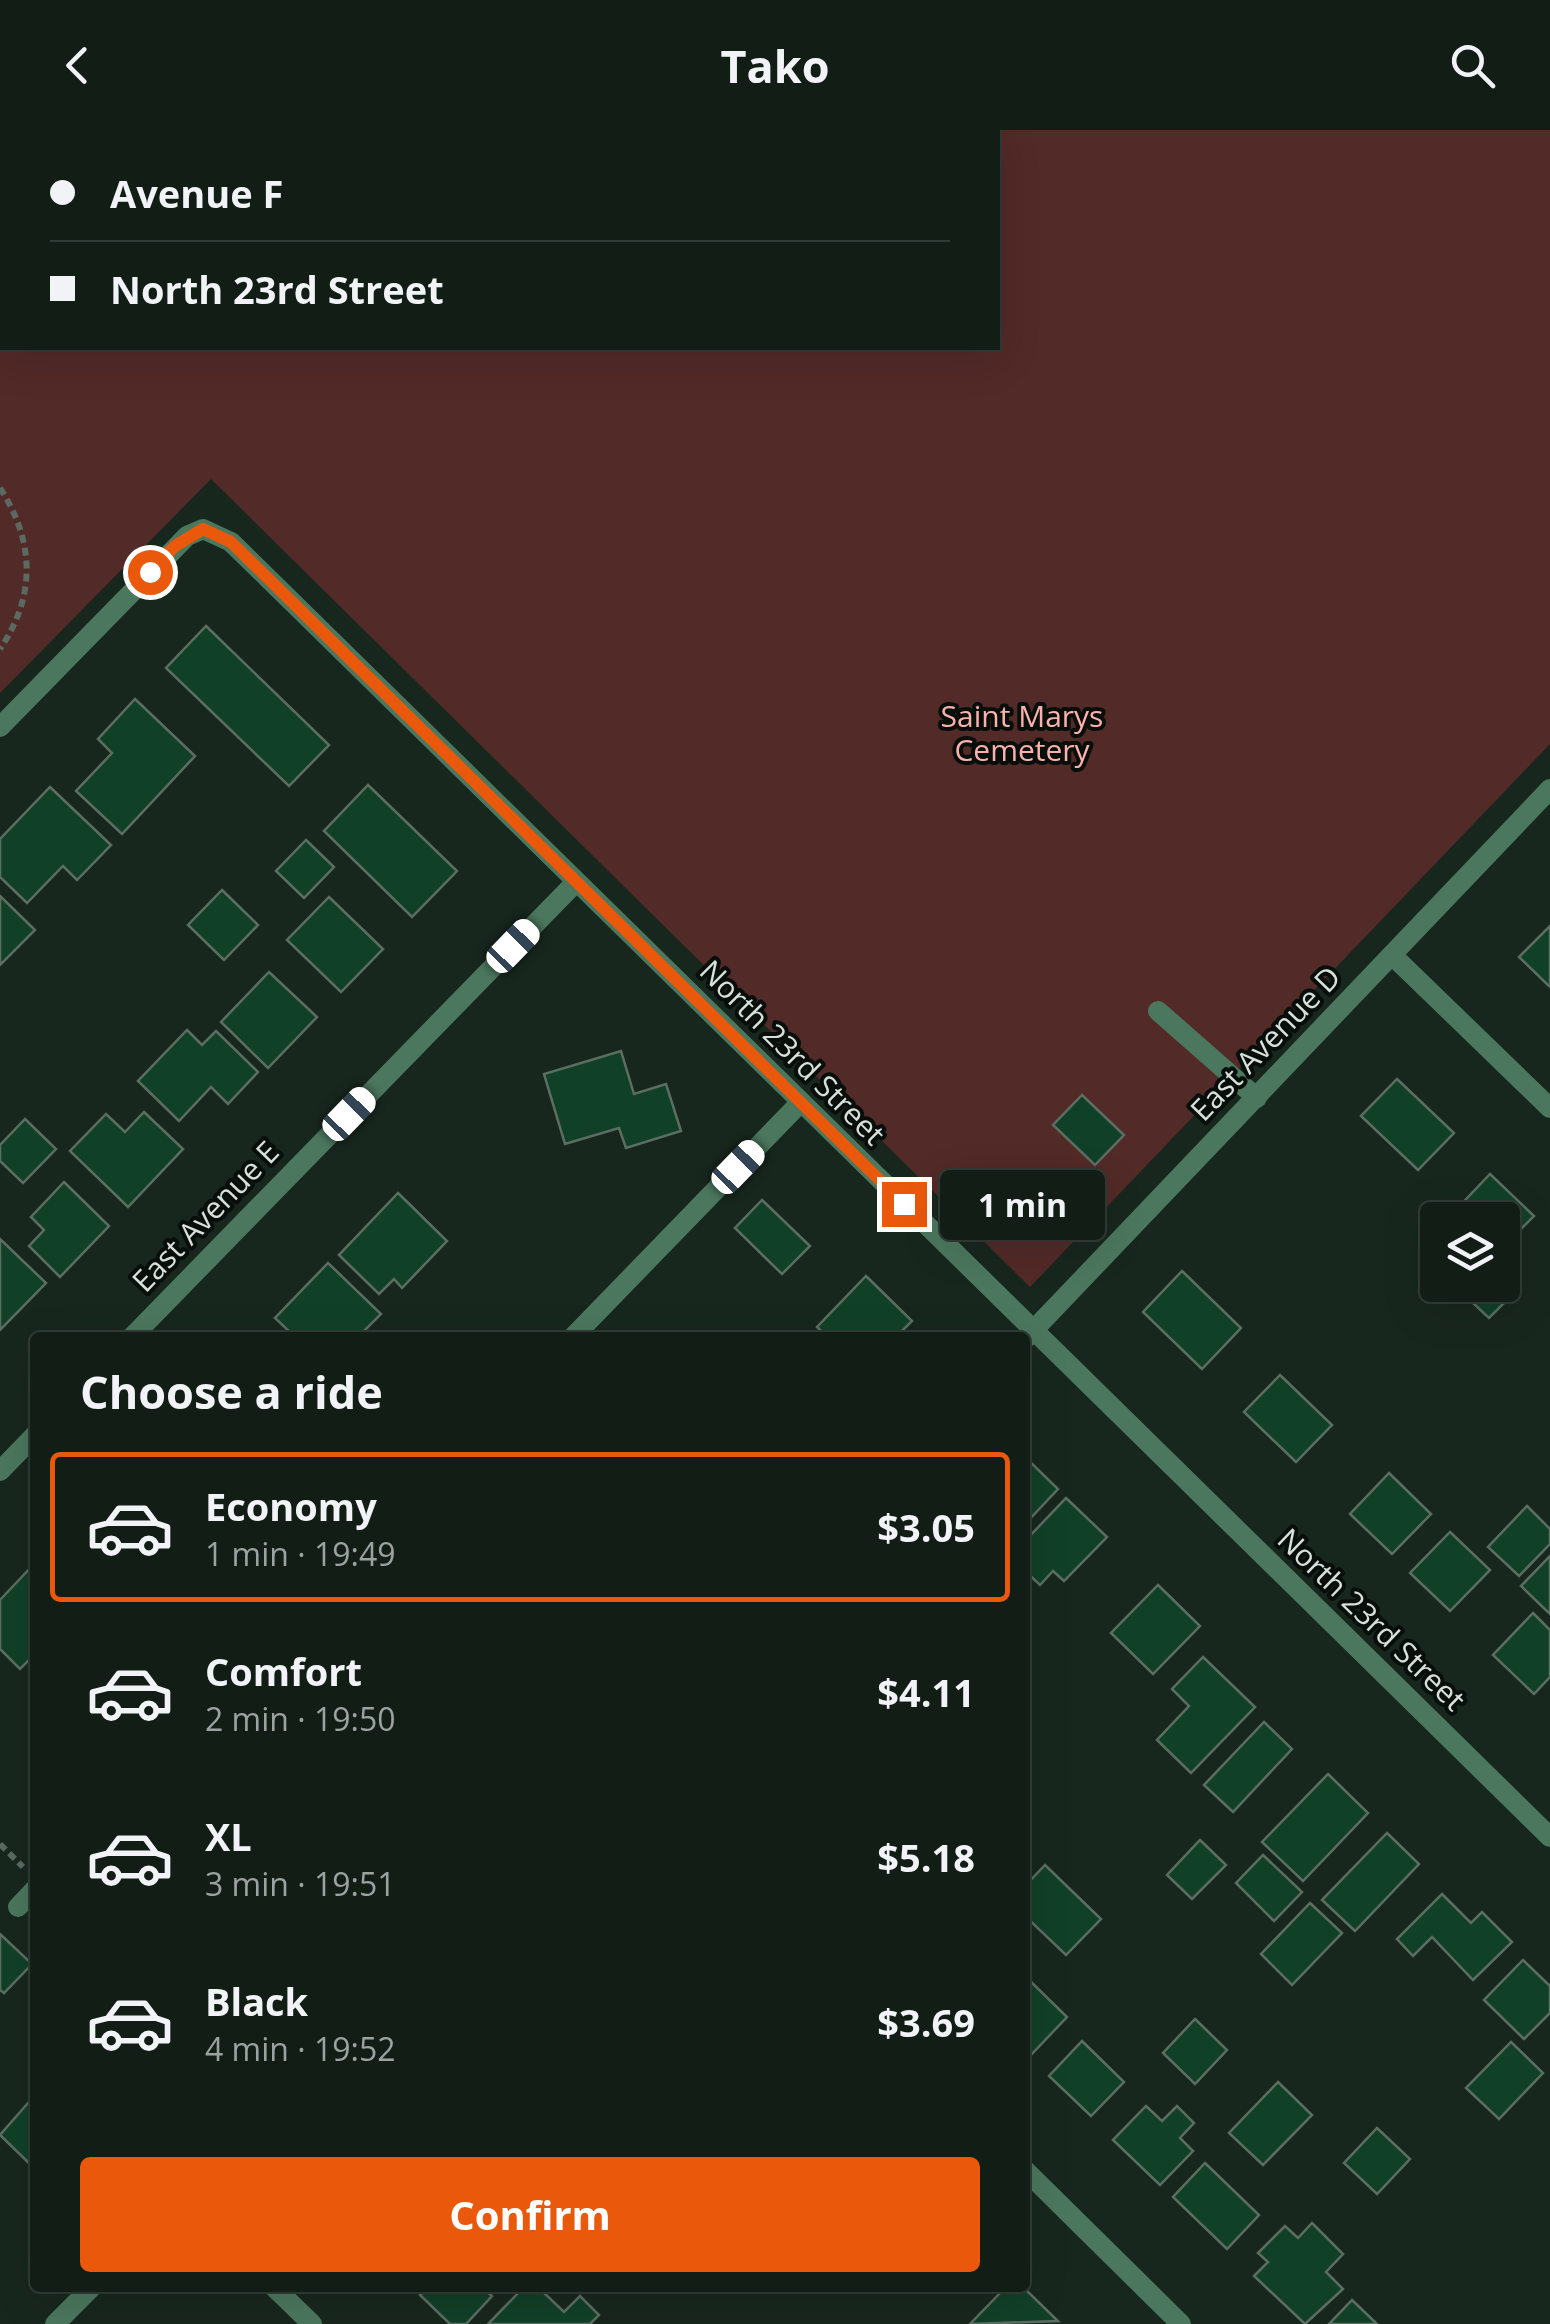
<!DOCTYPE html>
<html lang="en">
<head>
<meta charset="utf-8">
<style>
	:root { --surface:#121d16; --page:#1b261f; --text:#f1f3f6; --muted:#9ca2a1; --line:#313b35; --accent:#ea580c }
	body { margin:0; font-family:"Open Sans",sans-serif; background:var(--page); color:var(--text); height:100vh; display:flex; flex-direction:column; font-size:38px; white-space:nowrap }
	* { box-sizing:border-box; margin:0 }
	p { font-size:32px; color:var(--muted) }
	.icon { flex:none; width:55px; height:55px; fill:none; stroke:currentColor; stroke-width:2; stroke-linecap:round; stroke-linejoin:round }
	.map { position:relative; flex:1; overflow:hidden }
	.side { position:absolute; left:30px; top:1202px; width:1000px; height:960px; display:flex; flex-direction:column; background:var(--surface); border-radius:10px; box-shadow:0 10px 40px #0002,0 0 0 2px var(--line) }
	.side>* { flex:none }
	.banner { position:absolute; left:0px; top:0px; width:1000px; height:220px; box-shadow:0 10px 40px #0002,0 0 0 2px var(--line); display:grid; align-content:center; height:220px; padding:0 50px; background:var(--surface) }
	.controls { position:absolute; left:1420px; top:1072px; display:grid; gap:20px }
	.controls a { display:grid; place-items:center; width:100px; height:100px; border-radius:10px; background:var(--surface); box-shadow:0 10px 40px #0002,0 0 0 2px var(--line); font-size:50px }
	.end { position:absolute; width:45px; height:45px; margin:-22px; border:12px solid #ea580c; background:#fff; box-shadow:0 0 0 5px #fff }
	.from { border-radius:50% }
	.bubble { position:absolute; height:70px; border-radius:10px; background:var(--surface); box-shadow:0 10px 40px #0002,0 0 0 2px var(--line); font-size:32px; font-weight:700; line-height:70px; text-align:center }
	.car { position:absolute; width:30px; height:60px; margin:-30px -15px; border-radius:12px; box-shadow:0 0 8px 2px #0007; background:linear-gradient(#fff 24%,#345 0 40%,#fff 0 76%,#345 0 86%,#fff 0) }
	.banner b { display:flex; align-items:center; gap:35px; height:95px; font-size:38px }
	.banner b+b { border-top:2px solid var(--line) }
	.banner i { width:25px; height:25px; background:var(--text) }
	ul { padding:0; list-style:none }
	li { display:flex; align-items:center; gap:30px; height:150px; margin:0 20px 15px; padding:0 30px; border:5px solid transparent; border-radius:10px }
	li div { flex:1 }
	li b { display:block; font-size:38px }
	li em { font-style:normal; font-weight:700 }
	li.selected { border-color:var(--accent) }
	li>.icon { width:90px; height:90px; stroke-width:1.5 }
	h2 { padding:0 50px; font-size:45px; line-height:120px }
	.action { display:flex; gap:20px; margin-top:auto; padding:20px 50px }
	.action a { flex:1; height:115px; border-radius:10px; background:var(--accent); color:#fff; font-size:40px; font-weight:700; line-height:115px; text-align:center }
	header { display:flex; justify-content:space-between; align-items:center; height:130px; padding:0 50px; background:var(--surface); font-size:45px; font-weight:700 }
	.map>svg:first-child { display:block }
	.green { fill:#522a28; fill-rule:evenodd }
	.building { fill:#114029; stroke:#5c6d62; stroke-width:2.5 }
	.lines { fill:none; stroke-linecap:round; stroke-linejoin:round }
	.path { stroke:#5c6961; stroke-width:6; stroke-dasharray:8 5; stroke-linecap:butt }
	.service { stroke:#4b775e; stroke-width:20 }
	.minor { stroke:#4b775e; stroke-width:20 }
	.route { stroke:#ea580c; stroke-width:12 }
	.labels { text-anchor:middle; stroke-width:8; stroke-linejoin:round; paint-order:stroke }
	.park-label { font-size:30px; fill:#fcb1ad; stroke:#080e0a }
	.street-label { font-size:30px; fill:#d7e0da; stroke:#080e0a }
</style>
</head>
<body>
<header><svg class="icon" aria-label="back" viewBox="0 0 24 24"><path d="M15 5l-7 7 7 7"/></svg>Tako<svg class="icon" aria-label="search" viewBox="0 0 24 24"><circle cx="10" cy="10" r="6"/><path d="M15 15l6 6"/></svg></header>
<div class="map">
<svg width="1550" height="2194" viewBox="0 0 1550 2194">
	<rect width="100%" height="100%" fill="#18271e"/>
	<path class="green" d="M0,0H1550V614L1030,1157L211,349L0,563ZM2,2H998V218H2Z"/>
	<g class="building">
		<polygon points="206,496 329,615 289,656 166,538"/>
		<polygon points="135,569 195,626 122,704 76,661 112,623 98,609"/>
		<polygon points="368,655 457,741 412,787 324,701"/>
		<polygon points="50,657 111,715 77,750 63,736 27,773 0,747 0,709"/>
		<polygon points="306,710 334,737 304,768 276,741"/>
		<polygon points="222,760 258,795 224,830 188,795"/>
		<polygon points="0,766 35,800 0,835"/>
		<polygon points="329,767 383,819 341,862 287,810"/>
		<polygon points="1550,796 1550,857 1519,827"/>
		<polygon points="269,842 317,887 268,938 221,892"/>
		<polygon points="187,900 202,915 216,901 258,942 228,974 211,957 179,991 138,951"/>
		<polygon points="621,921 634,964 666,954 681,1001 626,1018 619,998 565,1014 544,944"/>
		<polygon points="1397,949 1454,1003 1418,1040 1361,986"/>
		<polygon points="1082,965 1124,1005 1095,1035 1053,995"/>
		<polygon points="144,982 183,1019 128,1077 70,1021 106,984 125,1002"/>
		<polygon points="25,989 56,1019 23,1053 0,1031 0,1015"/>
		<polygon points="1490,1044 1534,1086 1502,1118 1502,1090 1463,1090 1454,1082"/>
		<polygon points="64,1052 109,1096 60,1147 29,1116 44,1100 31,1087"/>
		<polygon points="398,1063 447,1111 402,1158 394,1149 379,1164 339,1125"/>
		<polygon points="762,1070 810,1116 782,1144 735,1098"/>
		<polygon points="0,1109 46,1153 0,1200"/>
		<polygon points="328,1133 381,1184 357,1208 285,1208 290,1202 275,1188"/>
		<polygon points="1182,1141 1241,1198 1202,1239 1143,1182"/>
		<polygon points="1502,1144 1518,1159 1489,1188 1457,1158 1502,1155"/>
		<polygon points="866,1146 912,1191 895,1208 828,1208 817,1197"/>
		<polygon points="1280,1245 1332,1295 1296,1332 1244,1282"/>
		<polygon points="1025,1327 1058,1359 1025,1394"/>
		<polygon points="1389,1343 1431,1384 1392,1424 1350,1384"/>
		<polygon points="1066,1368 1107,1407 1064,1451 1053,1441 1040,1455 1025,1441 1025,1411"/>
		<polygon points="1527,1376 1550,1399 1550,1414 1519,1446 1488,1417"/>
		<polygon points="1450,1402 1490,1440 1450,1481 1410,1443"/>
		<polygon points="1550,1426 1550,1484 1521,1456"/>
		<polygon points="35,1433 35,1524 20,1539 0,1519 0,1470"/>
		<polygon points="1158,1455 1200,1496 1153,1544 1111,1503"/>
		<polygon points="1533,1483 1550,1500 1550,1547 1534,1564 1493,1525"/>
		<polygon points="1203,1527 1255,1577 1191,1643 1157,1610 1189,1576 1172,1559"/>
		<polygon points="1264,1592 1292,1619 1233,1682 1204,1655"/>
		<polygon points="1328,1644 1368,1683 1303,1751 1262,1712"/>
		<polygon points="1387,1703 1419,1734 1355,1801 1322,1770"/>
		<polygon points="1200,1710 1226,1735 1192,1769 1167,1745"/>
		<polygon points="1263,1725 1302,1762 1274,1791 1236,1753"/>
		<polygon points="1045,1735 1101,1789 1066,1825 1025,1786 1025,1756"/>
		<polygon points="1442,1764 1471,1793 1482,1782 1512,1812 1473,1850 1432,1807 1413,1826 1397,1809"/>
		<polygon points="1310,1773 1342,1803 1292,1855 1261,1824"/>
		<polygon points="0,1804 32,1834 4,1863 0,1860"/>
		<polygon points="1523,1830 1550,1856 1550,1883 1524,1909 1484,1870"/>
		<polygon points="1025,1846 1067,1887 1030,1926 1025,1921"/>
		<polygon points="1195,1889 1227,1920 1195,1954 1163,1923"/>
		<polygon points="1082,1911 1124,1952 1091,1986 1049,1946"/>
		<polygon points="1511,1912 1543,1943 1499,1989 1466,1958"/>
		<polygon points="1278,1952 1312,1985 1263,2035 1229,2003"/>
		<polygon points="35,1965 35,2039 0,2005"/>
		<polygon points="1146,1976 1162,1991 1177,1976 1194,1993 1180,2008 1193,2021 1160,2055 1113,2010"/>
		<polygon points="1377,1998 1410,2029 1377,2064 1344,2033"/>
		<polygon points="1205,2033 1259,2085 1227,2119 1173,2067"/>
		<polygon points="1312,2093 1343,2124 1326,2142 1343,2159 1305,2194 1254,2146 1268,2132 1258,2123 1285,2096 1298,2108"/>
		<polygon points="428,2158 483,2158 492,2166 466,2194 450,2194 420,2165"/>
		<polygon points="523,2158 539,2158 564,2182 580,2166 599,2185 590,2194 488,2194"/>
		<polygon points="1005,2158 1024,2158 1058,2191 970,2194"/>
		<polygon points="1352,2170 1377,2194 1329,2194"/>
	</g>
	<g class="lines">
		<g class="path">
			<path d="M0,358C35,412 36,466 0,519"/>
			<polyline points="0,1714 23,1737"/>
		</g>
		<g class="service">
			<polyline points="1158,881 1257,968"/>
			<polyline points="572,1208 800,973"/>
			<polyline points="18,1777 35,1759"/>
		</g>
		<g class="minor">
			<polyline points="0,597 187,406 203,399 231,412 1550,1707"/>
			<polyline points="1392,825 1550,978"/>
			<polyline points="131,1208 576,752"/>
			<polyline points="1026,1208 1550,659"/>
			<polyline points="0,1341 35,1305"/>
			<polyline points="1025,2040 1181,2194"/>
			<polyline points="275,2158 312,2194"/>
			<polyline points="55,2194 91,2158"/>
		</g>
	</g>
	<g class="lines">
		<polyline class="route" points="150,442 175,416 203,399 231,412 904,1074"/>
	</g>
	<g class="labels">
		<g class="park-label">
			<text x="1022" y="597">Saint Marys<tspan x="1022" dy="34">Cemetery</tspan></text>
		</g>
		<g class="street-label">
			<text transform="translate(1266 914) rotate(-46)" y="10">East Avenue D</text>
			<text transform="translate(792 923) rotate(45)" y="10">North 23rd Street</text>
			<text transform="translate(206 1087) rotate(-46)" y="10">East Avenue E</text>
			<text transform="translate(1371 1490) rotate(44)" y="10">North 23rd Street</text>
		</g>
	</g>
</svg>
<div class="controls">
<a><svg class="icon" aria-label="layers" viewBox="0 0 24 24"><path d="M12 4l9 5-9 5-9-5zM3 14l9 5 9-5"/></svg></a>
</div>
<i class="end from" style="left:150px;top:442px"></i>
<i class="end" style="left:904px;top:1074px"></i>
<div class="bubble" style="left:940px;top:1040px;width:165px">1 min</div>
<i class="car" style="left:513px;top:816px;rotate:44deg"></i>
<i class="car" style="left:349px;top:984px;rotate:44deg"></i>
<i class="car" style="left:738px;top:1037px;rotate:44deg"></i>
<div class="banner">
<b><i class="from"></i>Avenue F</b>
<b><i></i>North 23rd Street</b>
</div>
<section class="side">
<h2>Choose a ride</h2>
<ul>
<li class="selected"><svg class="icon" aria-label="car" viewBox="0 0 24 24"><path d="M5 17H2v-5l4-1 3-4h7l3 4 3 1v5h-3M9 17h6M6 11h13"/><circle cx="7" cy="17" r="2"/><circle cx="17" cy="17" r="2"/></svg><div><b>Economy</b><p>1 min · 19:49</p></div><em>$3.05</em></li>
<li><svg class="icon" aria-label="car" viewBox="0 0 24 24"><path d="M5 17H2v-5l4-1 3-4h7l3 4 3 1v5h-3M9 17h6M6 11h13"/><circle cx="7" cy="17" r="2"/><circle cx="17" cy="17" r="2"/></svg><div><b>Comfort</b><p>2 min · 19:50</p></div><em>$4.11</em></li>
<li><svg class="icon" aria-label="car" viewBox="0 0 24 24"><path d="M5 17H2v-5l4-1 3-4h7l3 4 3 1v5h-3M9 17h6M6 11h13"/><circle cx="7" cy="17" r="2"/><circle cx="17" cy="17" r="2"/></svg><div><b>XL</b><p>3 min · 19:51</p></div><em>$5.18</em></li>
<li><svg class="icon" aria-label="car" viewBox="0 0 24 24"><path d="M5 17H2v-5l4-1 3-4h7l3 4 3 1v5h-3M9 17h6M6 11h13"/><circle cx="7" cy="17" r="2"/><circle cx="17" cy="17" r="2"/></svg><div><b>Black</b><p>4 min · 19:52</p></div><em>$3.69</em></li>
</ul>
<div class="action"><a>Confirm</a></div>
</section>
</div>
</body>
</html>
